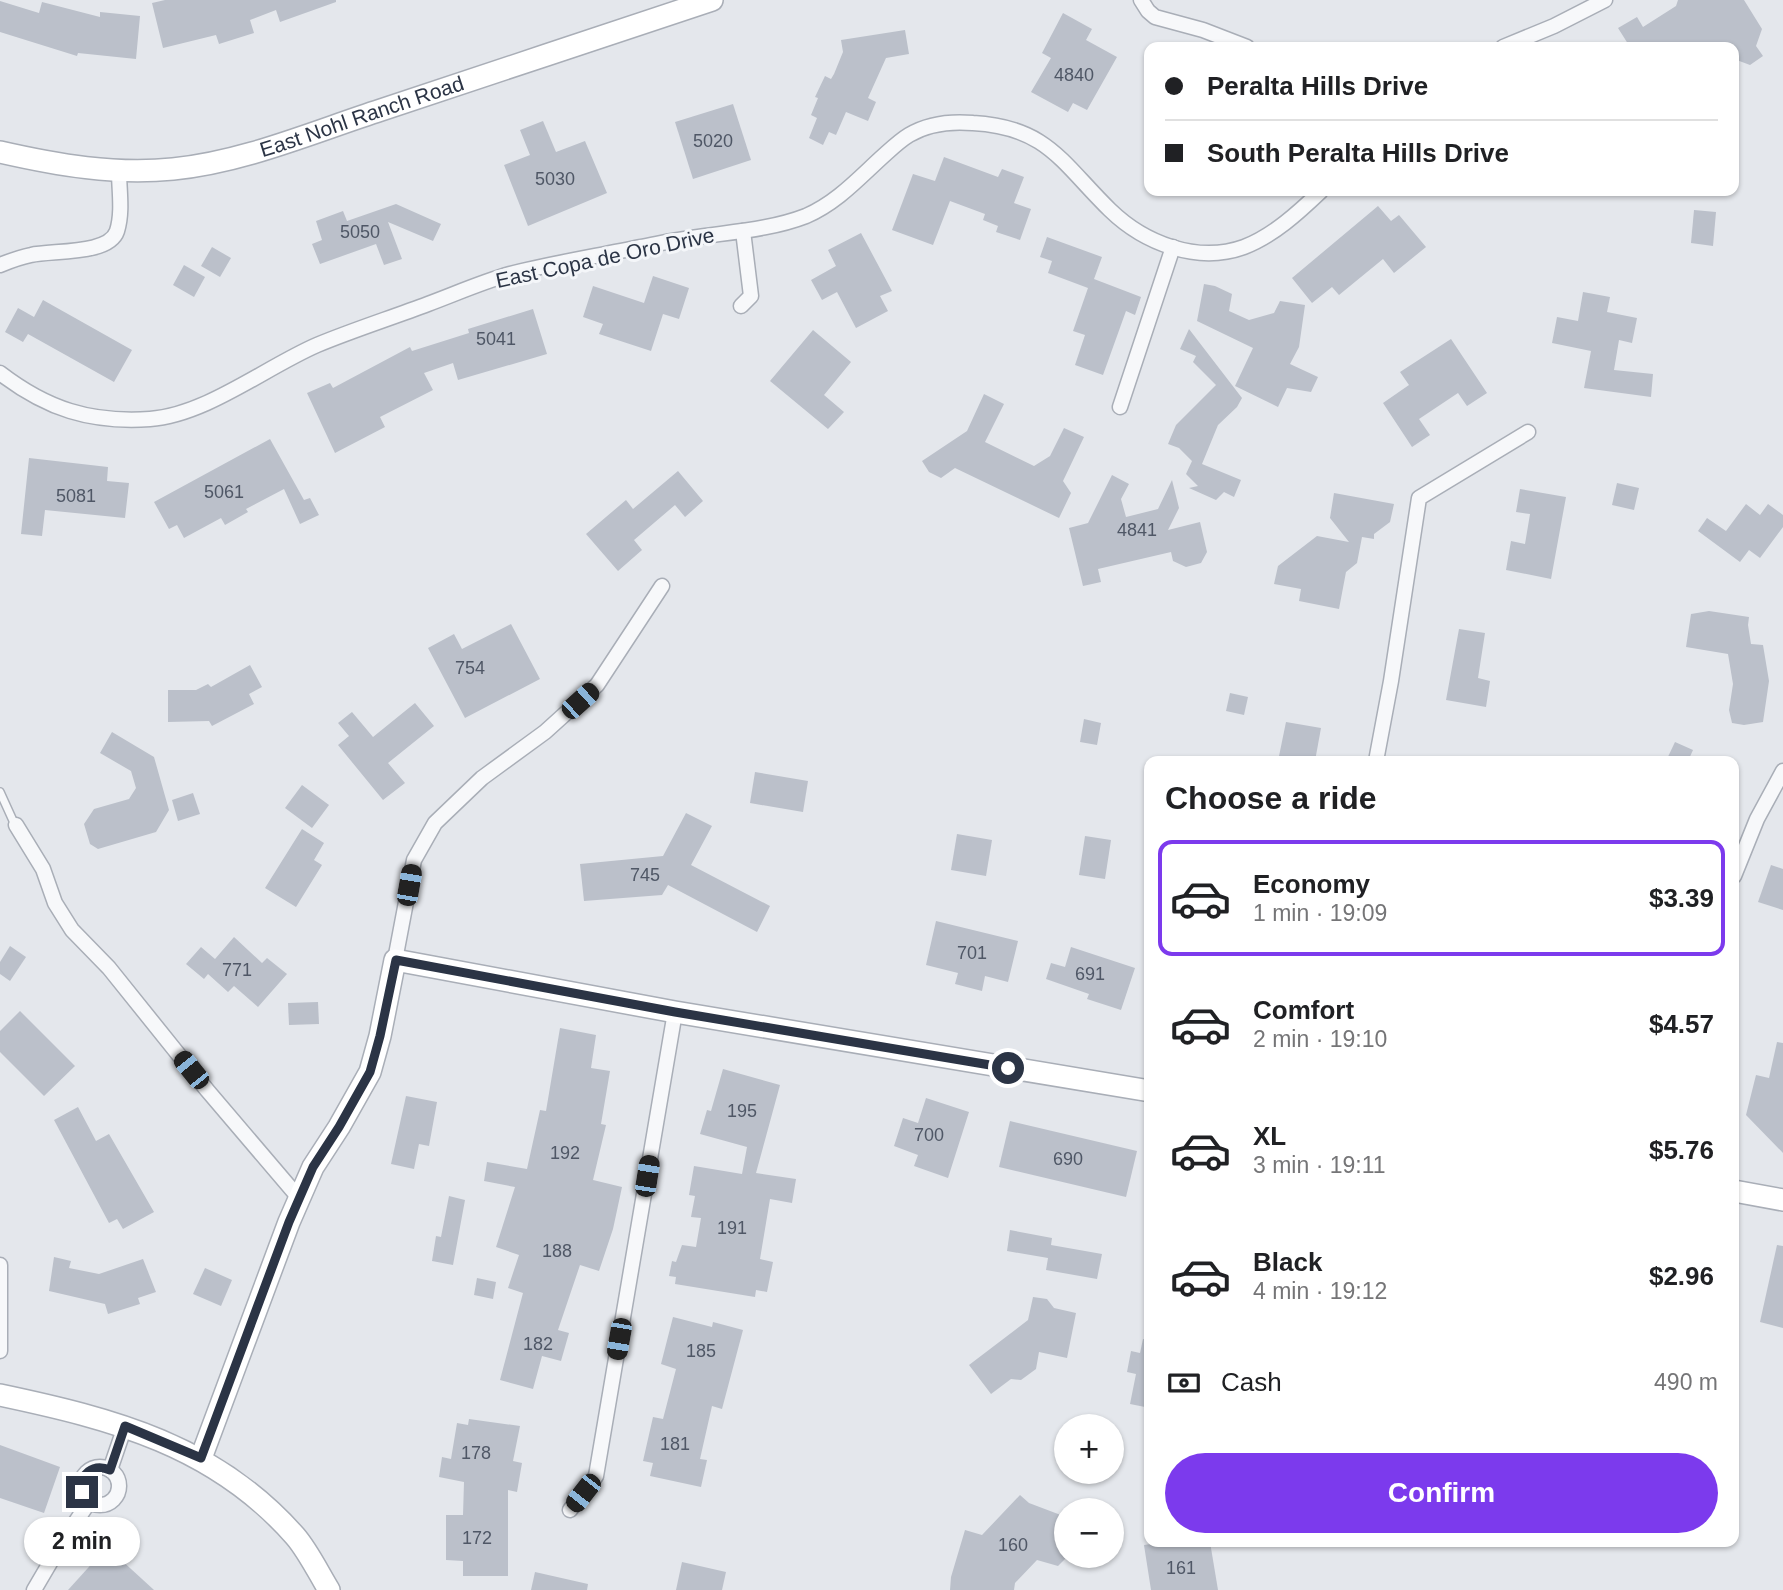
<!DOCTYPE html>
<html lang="en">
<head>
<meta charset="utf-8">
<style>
	:root { --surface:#fff; --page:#f2f2f2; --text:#202124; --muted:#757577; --line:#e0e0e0; --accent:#7c3aed }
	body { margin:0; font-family:Arial,sans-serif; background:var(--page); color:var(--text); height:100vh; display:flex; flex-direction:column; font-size:26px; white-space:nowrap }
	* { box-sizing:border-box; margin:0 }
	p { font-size:23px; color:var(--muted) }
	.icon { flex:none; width:38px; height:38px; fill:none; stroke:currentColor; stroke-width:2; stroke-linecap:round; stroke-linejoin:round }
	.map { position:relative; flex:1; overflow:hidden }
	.details { position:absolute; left:1144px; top:756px; width:595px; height:791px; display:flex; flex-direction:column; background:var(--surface); border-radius:14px; box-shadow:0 2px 5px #0004 }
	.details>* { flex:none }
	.guide { position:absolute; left:1144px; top:42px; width:595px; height:154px; border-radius:14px; box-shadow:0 2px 5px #0004; display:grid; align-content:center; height:154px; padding:0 21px; background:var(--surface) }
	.controls { position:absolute; left:1054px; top:1414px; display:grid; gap:14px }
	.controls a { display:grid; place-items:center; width:70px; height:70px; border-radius:50%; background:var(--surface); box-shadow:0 2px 5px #0004; font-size:35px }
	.end { position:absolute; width:32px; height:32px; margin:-16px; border:9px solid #2b3445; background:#fff; box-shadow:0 0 0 4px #fff }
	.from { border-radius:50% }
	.bubble { position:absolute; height:49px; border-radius:24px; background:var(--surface); box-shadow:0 2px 5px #0004; font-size:23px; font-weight:600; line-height:49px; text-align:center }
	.car { position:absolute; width:21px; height:42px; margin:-21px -10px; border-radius:9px; box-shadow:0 0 5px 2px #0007; background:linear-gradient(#222 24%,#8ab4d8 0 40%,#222 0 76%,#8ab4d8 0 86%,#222 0) }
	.guide b { display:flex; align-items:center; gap:24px; height:66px; font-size:26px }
	.guide b+b { border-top:2px solid var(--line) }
	.guide i { width:18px; height:18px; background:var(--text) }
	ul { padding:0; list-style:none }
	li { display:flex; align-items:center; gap:21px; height:116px; margin:0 14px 10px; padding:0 7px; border:4px solid transparent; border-radius:14px }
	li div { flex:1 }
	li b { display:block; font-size:26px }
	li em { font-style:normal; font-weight:600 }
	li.active { border-color:var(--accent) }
	li>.icon { width:63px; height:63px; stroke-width:1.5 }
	h2 { padding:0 21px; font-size:32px; line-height:84px }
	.pay { display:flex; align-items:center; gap:18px; height:77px; padding:0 21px; font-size:26px }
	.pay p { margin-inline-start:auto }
	.primary-button { display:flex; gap:14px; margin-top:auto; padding:14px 21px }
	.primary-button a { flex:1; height:80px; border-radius:42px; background:var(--accent); color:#fff; font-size:28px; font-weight:600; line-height:80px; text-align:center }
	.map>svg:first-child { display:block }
	.building { fill:#bbc0ca }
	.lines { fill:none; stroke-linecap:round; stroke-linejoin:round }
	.lane-casing { stroke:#a9aeb7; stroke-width:10 }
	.street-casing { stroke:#a9aeb7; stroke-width:17 }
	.secondary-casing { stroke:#a9aeb7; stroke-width:24 }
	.lane { stroke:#f7f8fa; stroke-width:7 }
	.street { stroke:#f7f8fa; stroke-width:14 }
	.secondary { stroke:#fff; stroke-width:21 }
	.route { stroke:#2b3445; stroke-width:9 }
	.labels { text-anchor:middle; stroke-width:6; stroke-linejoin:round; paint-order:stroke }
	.number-label { font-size:18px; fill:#4f5766 }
	.street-label { font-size:21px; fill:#2b3445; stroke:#f4f6f9 }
</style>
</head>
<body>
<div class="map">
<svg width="1783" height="1590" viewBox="0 0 1783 1590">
	<rect width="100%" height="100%" fill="#e4e7ec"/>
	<g class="building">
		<polygon points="165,0 336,0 336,2 280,22 276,10 250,20 254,33 219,44 216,35 163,48 152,3"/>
		<polygon points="1678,0 1744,0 1762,29 1756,46 1763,56 1750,65 1734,59 1734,47 1630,47 1618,28 1637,17 1643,27 1676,6"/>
		<polygon points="0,1 39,13 42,2 100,17 100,12 140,16 136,59 78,53 77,56 0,32"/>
		<polygon points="1063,13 1092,29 1086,40 1117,57 1087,110 1073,103 1068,112 1031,92 1051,58 1042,53"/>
		<polygon points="905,30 909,54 886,58 868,98 876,102 868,121 846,112 836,135 829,132 823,145 809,138 817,118 811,115 818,98 815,97 825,76 831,79 834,74 843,52 841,40"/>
		<polygon points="733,104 751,160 693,179 675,122"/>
		<polygon points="543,121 556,152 585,141 607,193 528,226 504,165 530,155 520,130"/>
		<polygon points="944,157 998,177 1002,169 1024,177 1014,203 1031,209 1020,240 996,232 998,226 983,220 985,214 950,201 933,245 892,230 913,174 935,181"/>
		<polygon points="396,204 441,224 433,241 388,222 402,259 384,265 376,244 320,264 312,244 322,240 316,221 343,211 347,221"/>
		<polygon points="1378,206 1391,221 1399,215 1426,247 1394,273 1383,259 1339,295 1332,287 1312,303 1292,278"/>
		<polygon points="1694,210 1716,212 1713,246 1691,243"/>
		<polygon points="861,233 892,291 880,296 888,311 856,328 837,292 822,300 811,280 836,266 828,250"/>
		<polygon points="1047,237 1102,257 1094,279 1141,297 1135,315 1126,311 1103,375 1075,365 1085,335 1073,331 1088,288 1048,273 1052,261 1040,257"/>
		<polygon points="212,247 231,258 220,277 201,266"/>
		<polygon points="184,265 205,277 194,297 173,285"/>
		<polygon points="653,276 689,288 679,319 663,314 651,351 599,334 603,324 583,317 593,286 644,303"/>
		<polygon points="1204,284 1215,286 1232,294 1229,311 1249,320 1274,313 1280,301 1305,305 1299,347 1290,364 1318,377 1311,392 1287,388 1278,407 1235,386 1253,348 1197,321"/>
		<polygon points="1583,292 1610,297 1607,312 1637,318 1632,343 1619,340 1614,370 1653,374 1651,397 1584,388 1591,351 1552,343 1557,317 1578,321"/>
		<polygon points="43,300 132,350 114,382 28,334 23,342 5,332 18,308 34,317"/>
		<polygon points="533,309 547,354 458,380 453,363 424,373 433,390 380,417 385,427 335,453 307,393 330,383 333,388 410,347 412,351 469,333 468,329"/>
		<polygon points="1189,329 1242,398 1237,407 1218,425 1202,464 1241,480 1234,497 1224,492 1216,500 1189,488 1198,486 1186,474 1192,461 1179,448 1168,444 1176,425 1216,385 1193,362 1196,356 1180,349"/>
		<polygon points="813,330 851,362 824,395 844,412 828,429 770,381"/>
		<polygon points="1451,339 1487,393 1467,406 1458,393 1419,419 1430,435 1412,447 1383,403 1409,385 1400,372"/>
		<polygon points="984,394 1004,404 985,442 1034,466 1050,456 1064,428 1084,437 1063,481 1071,493 1059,518 955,468 941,478 929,472 922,461 967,431"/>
		<polygon points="270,439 304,500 310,498 319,515 300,524 284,489 246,509 248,512 225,525 221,518 184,538 177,525 169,529 154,502"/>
		<polygon points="29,458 108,467 107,481 129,483 125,518 45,510 42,536 21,534"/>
		<polygon points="678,471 703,501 685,517 675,505 634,540 642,550 618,571 586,534 626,500 633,509"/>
		<polygon points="1112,475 1129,484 1121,499 1126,517 1158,509 1172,480 1179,508 1168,530 1200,522 1207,552 1201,563 1186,567 1173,561 1171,552 1098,569 1101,582 1083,586 1069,528 1088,523"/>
		<polygon points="1617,483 1639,488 1634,510 1612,505"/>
		<polygon points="1520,489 1566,497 1551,579 1506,570 1511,541 1525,544 1530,514 1516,512"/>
		<polygon points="1334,493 1394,504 1390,522 1374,534 1374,539 1362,537 1357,563 1346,572 1339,609 1299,601 1301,589 1274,584 1278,566 1317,536 1349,542 1330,518"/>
		<polygon points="1746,504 1760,515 1768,504 1783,515 1783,527 1760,558 1749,550 1740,562 1698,531 1707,518 1726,531"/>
		<polygon points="1709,611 1749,617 1748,625 1751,644 1763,645 1769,681 1763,722 1744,725 1732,723 1729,710 1733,684 1728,654 1686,647 1691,614"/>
		<polygon points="511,624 540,679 465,718 428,648 454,634 462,649"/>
		<polygon points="1459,629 1485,633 1478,678 1490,681 1486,707 1446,700"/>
		<polygon points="250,665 262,687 249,694 254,704 212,726 209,721 168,722 168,690 196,690 208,684 211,687"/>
		<polygon points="1230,693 1248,697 1244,715 1226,711"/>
		<polygon points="415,703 434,726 388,763 405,783 383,800 338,745 349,736 338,723 352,712 373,737"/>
		<polygon points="1084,719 1101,723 1097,745 1080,742"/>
		<polygon points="1286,722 1321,728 1315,761 1278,761"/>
		<polygon points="112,732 154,757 169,810 156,832 98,849 90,844 84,824 94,809 129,799 136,788 131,771 100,753"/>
		<polygon points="1675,742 1693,750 1688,761 1666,761"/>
		<polygon points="755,772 808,781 803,812 750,803"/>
		<polygon points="302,785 329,805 312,828 285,808"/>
		<polygon points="193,793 200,814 178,821 172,800"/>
		<polygon points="686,813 712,826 691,865 770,906 757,932 668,885 662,895 584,901 580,864 663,856"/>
		<polygon points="302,829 324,843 314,860 322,865 296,907 265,888"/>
		<polygon points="957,834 992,840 986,876 951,870"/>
		<polygon points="1085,836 1111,840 1105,879 1079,875"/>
		<polygon points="1771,865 1783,869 1783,910 1758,902"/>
		<polygon points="936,921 1018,941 1008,982 985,976 982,991 955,984 958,973 926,965"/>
		<polygon points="234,937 262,963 267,958 287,974 258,1007 234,986 228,992 208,974 204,979 186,964 201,947 215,959"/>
		<polygon points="10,946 26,957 10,981 0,974 0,962"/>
		<polygon points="1071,947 1135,968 1121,1010 1087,999 1089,994 1046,979 1051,963 1065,967"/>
		<polygon points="318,1002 319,1024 289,1025 288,1003"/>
		<polygon points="20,1011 75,1066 44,1096 0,1052 0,1031"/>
		<polygon points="560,1028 596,1035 591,1068 610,1071 601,1124 606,1125 593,1180 622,1187 613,1229 599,1271 580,1265 558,1330 569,1333 561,1361 542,1356 533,1389 500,1380 523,1293 508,1288 519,1255 496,1247 515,1187 484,1181 487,1162 527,1169 540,1110 546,1111"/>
		<polygon points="1777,1042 1783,1043 1783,1153 1746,1115 1756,1075 1769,1078"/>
		<polygon points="723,1069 780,1085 756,1173 796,1179 792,1203 770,1199 760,1259 773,1262 767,1292 756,1290 755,1297 675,1284 676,1277 669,1276 672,1261 676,1262 682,1245 696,1247 701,1218 691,1217 695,1196 689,1195 694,1166 742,1174 747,1147 700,1134 707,1110 711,1111"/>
		<polygon points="406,1096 437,1102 429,1146 419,1144 414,1169 391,1164"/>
		<polygon points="926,1098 969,1112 948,1178 914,1166 918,1155 894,1146 903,1118 918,1123"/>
		<polygon points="78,1107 96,1141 109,1134 154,1212 123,1229 117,1219 109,1223 54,1120"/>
		<polygon points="1010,1121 1137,1151 1126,1197 999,1167"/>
		<polygon points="449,1196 465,1200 453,1265 432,1261 436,1236 441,1237"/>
		<polygon points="1010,1230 1052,1238 1051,1245 1102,1254 1097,1279 1046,1270 1048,1258 1007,1251"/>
		<polygon points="1777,1245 1783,1246 1783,1328 1760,1322"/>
		<polygon points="54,1257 71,1261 69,1268 99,1274 143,1259 156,1292 138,1298 140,1304 108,1314 105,1304 49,1291"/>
		<polygon points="205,1268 232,1280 221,1306 193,1294"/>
		<polygon points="477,1278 496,1282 493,1299 474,1295"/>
		<polygon points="1033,1297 1047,1299 1054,1308 1076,1313 1067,1358 1039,1352 1036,1369 1021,1380 1011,1379 991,1394 969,1365 1028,1320"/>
		<polygon points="673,1317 712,1327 713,1322 743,1330 722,1409 712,1406 700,1459 707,1460 701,1487 650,1476 653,1463 643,1461 653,1417 663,1419 676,1369 661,1364"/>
		<polygon points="1143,1339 1150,1340 1150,1408 1130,1404 1136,1374 1127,1372 1131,1351 1140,1353"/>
		<polygon points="469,1419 520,1426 513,1461 522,1463 517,1492 508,1490 508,1576 463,1576 463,1561 446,1560 446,1515 463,1515 464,1482 439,1477 442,1457 451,1459 457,1423 468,1425"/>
		<polygon points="0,1445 60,1467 44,1513 0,1498"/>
		<polygon points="1020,1495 1029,1503 1066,1517 1066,1558 1058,1566 1037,1560 1015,1583 1014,1590 950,1590 951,1577 965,1530 982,1535"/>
		<polygon points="1166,1542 1210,1542 1218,1590 1151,1590 1144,1545"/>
		<polygon points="107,1547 154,1590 68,1590"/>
		<polygon points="682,1562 726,1572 722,1590 676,1590"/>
		<polygon points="535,1572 588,1584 587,1590 531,1590"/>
	</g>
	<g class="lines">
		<defs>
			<polyline id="lane" points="0,792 15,825"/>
			<g id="street">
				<polyline points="1141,0 1148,11 1155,17 1203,30 1247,47"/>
				<polyline points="1503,47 1554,26 1605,0"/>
				<path d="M0,265C10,261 21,257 31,255C53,250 109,255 117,231C123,212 119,190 119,171"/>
				<polyline points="741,306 751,296 743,231"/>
				<path d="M0,373C47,409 90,423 150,419C206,415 266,367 317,345C353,330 391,318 428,304C455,294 482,282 510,274C553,263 597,256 640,247C657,244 674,240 691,238C729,232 770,230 806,216C836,203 857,180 881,158C890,150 899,141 909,135C929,123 950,121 973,123C1047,127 1062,163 1110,210C1144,243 1197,264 1244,247C1273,236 1299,212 1321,191"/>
				<polyline points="1120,407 1173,247"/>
				<polyline points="1376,761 1391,681 1419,498 1528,432"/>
				<polyline points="16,825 43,869 55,903 72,930 109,968 207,1090 299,1198"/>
				<polyline points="1734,876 1757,819 1783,771"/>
				<polyline points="395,960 414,860 435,823 482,778 545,732 597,685 662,586"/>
				<polyline points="0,1265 0,1351"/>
				<circle cx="100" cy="1486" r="19"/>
				<polyline points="110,1470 125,1426"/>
				<polyline points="570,1510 596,1476 675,1012"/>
				<polyline points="34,1590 61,1544 89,1502"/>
			</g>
			<g id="secondary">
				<path id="s1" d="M0,152C57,165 115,175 173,169C244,162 313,132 381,110C491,73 602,37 712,0"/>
				<polyline points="1734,1191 1783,1200"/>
				<path d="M0,1395C113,1419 215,1445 295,1536C308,1551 318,1572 329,1590"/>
				<polyline points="201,1458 289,1222 313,1167 339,1127 370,1072 380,1036 395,960 675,1012 1150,1091"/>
			</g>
		</defs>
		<use href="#lane" class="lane-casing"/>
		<use href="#street" class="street-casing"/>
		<use href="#secondary" class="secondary-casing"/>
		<use href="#lane" class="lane"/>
		<use href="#street" class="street"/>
		<use href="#secondary" class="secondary"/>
	</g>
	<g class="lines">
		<path class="route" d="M82,1492C79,1474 93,1463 110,1470L125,1426L201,1458L289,1222L313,1167L339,1127L370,1072L380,1036L396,960L675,1012L1008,1068"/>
	</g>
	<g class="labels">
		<g class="number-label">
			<text x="1074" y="81">4840</text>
			<text x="713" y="147">5020</text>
			<text x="555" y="185">5030</text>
			<text x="360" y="238">5050</text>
			<text x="496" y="345">5041</text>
			<text x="224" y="498">5061</text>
			<text x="76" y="502">5081</text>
			<text x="1137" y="536">4841</text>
			<text x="470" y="674">754</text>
			<text x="645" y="881">745</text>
			<text x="972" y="959">701</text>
			<text x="237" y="976">771</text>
			<text x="1090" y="980">691</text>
			<text x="742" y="1117">195</text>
			<text x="929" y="1141">700</text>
			<text x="565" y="1159">192</text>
			<text x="1068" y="1165">690</text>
			<text x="732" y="1234">191</text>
			<text x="557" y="1257">188</text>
			<text x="538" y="1350">182</text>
			<text x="701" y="1357">185</text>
			<text x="675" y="1450">181</text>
			<text x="476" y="1459">178</text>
			<text x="477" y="1544">172</text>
			<text x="1013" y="1551">160</text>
			<text x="1181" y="1574">161</text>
		</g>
		<g class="street-label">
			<text dy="7" stroke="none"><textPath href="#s1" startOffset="371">East Nohl Ranch Road</textPath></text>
			<text transform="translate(605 258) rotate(-12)" y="7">East Copa de Oro Drive</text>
		</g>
	</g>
</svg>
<div class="controls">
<a>+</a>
<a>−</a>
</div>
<i class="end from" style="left:1008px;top:1068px"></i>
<i class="end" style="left:82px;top:1492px"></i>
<div class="bubble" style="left:24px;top:1517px;width:116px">2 min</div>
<i class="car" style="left:580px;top:701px;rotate:48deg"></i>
<i class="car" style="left:409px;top:885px;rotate:10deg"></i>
<i class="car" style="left:191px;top:1070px;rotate:321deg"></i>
<i class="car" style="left:647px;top:1176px;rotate:9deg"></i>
<i class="car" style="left:619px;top:1339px;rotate:190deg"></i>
<i class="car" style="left:583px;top:1493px;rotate:218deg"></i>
<div class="guide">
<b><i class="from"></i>Peralta Hills Drive</b>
<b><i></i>South Peralta Hills Drive</b>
</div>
<section class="details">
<h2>Choose a ride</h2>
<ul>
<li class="active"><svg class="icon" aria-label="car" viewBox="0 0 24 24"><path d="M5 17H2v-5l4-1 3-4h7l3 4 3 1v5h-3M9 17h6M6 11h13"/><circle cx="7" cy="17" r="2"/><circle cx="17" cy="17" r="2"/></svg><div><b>Economy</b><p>1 min · 19:09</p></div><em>$3.39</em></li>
<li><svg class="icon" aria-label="car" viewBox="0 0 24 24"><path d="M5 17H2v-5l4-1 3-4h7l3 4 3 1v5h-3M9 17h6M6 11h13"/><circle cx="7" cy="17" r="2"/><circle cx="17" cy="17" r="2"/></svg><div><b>Comfort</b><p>2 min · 19:10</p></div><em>$4.57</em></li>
<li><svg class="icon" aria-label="car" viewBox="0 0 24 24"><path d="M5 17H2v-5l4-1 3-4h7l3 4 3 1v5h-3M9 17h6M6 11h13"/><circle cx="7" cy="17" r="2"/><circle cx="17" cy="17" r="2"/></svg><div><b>XL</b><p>3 min · 19:11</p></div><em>$5.76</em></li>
<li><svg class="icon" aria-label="car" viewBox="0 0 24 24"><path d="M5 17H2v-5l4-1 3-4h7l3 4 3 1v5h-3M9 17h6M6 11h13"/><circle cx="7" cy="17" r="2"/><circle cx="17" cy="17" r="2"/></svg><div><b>Black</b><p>4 min · 19:12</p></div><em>$2.96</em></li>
</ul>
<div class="pay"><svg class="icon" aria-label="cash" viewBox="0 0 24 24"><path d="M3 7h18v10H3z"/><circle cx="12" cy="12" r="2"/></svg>Cash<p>490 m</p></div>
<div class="primary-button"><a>Confirm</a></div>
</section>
</div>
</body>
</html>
